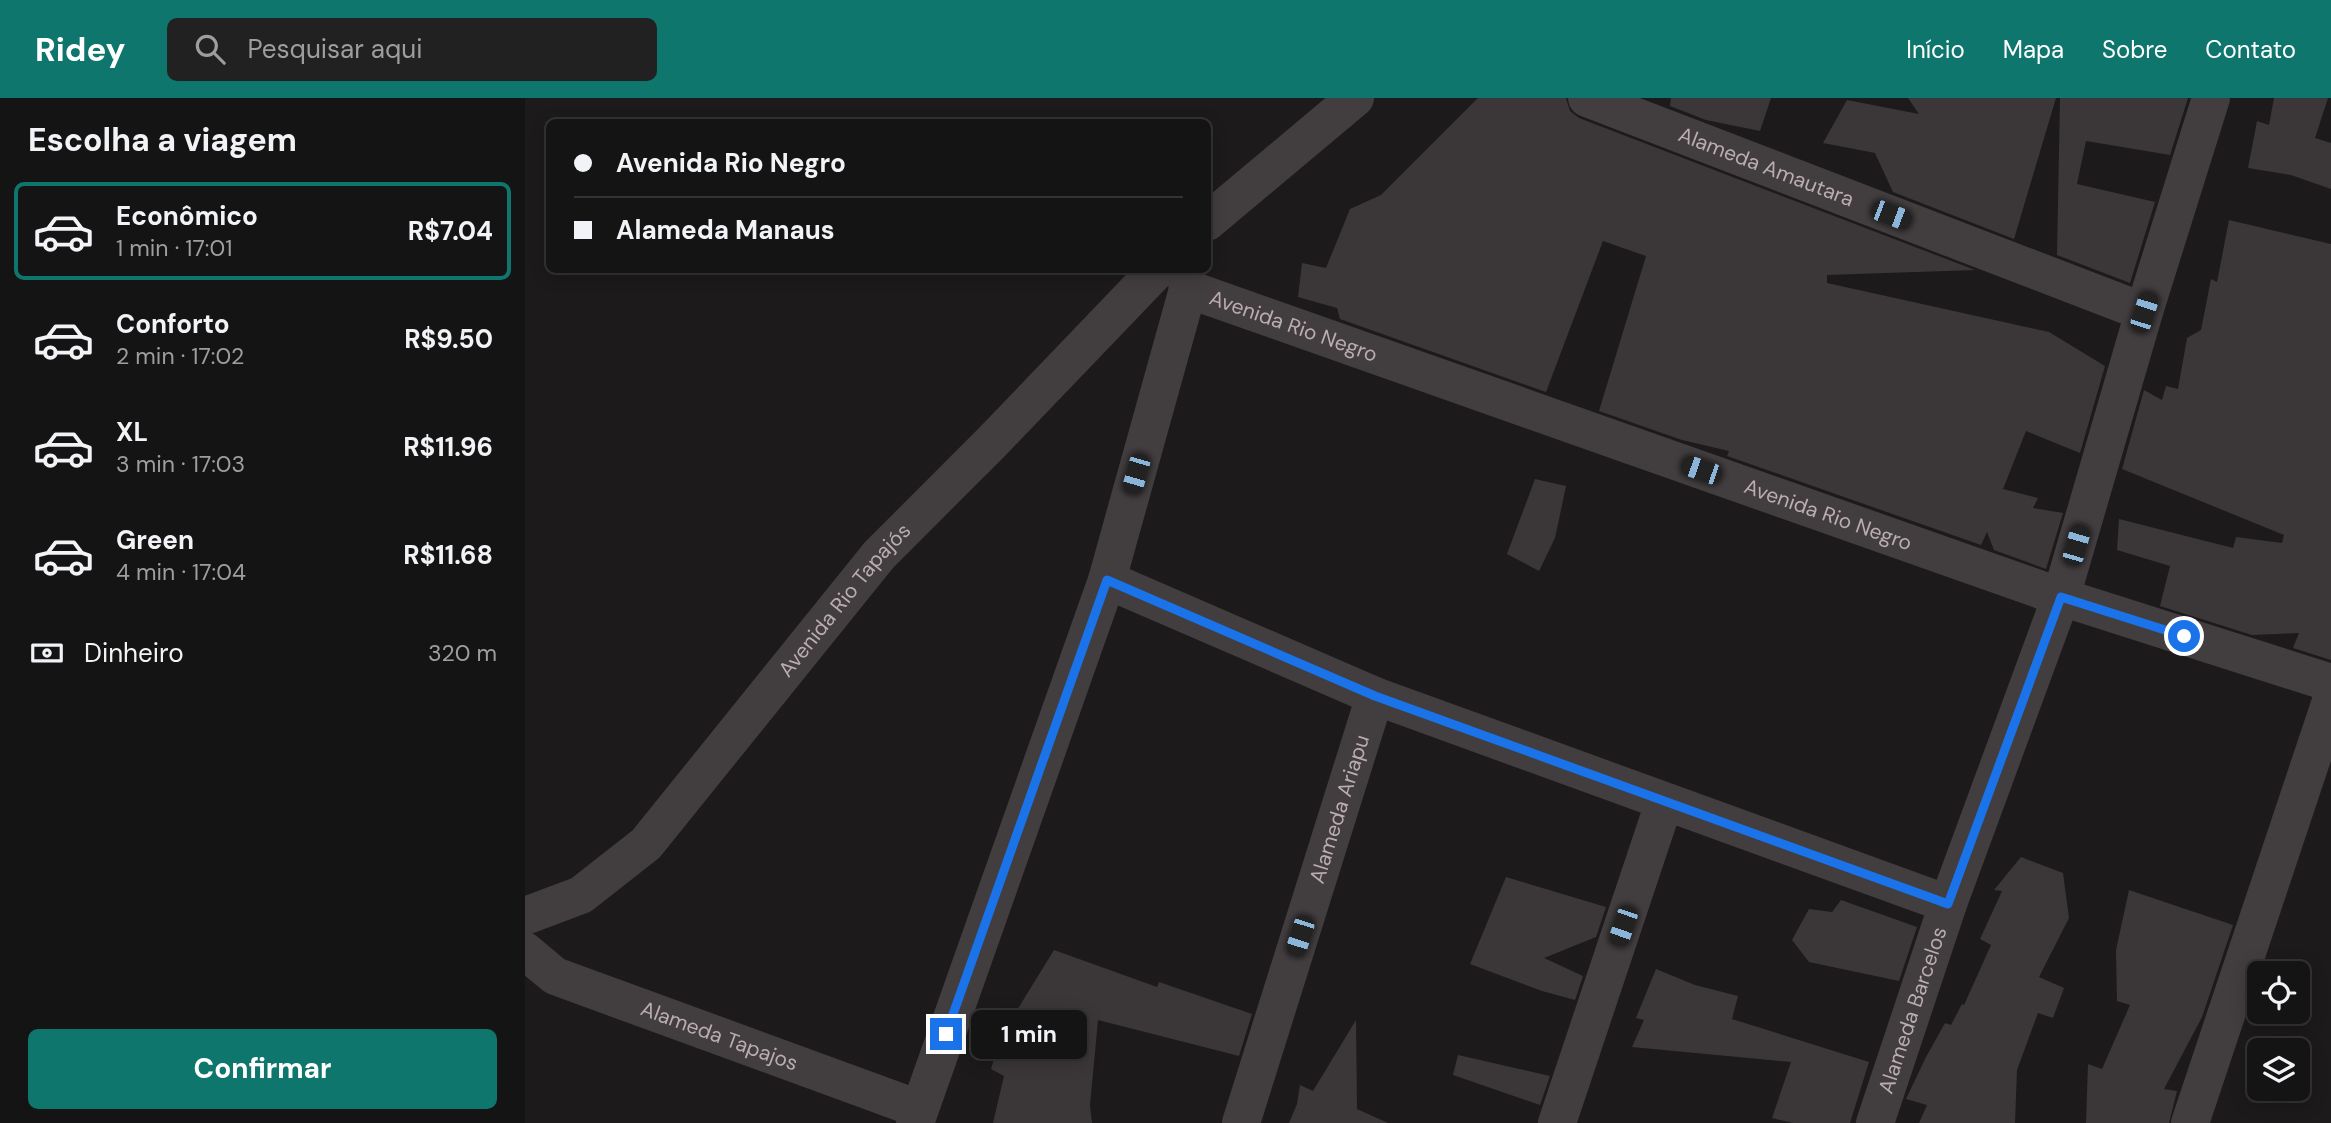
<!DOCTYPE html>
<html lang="pt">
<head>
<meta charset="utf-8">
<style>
	:root { --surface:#151414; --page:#222122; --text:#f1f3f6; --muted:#9d9ea0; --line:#343334; --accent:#0f766e }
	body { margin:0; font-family:"DM Sans",sans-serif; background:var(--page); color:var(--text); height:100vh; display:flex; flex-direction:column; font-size:26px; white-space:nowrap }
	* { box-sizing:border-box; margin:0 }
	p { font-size:23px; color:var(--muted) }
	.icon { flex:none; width:38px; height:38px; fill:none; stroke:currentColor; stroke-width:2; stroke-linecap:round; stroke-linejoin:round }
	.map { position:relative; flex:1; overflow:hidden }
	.drawer { display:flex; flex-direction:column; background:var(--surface); width:525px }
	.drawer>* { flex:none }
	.top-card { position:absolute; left:21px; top:21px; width:665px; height:154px; border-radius:10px; box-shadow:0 4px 18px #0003,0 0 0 2px var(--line); display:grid; align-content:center; height:154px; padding:0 28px; background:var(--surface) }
	.controls { position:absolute; left:1722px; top:863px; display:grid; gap:14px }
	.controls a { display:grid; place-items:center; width:63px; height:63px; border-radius:10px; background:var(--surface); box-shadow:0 4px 18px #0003,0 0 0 2px var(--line); font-size:35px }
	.end { position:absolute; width:32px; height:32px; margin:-16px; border:9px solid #1a73e8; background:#fff; box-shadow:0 0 0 4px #fff }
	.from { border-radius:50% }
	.bubble { position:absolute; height:49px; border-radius:10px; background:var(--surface); box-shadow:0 4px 18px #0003,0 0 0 2px var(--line); font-size:23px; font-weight:700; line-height:49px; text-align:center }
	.car { position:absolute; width:21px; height:42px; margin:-21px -10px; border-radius:9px; box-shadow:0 0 5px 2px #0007; background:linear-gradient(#222 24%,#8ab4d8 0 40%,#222 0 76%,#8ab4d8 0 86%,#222 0) }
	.top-card b { display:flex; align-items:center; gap:24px; height:66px; font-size:26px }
	.top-card b+b { border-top:2px solid var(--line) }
	.top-card i { width:18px; height:18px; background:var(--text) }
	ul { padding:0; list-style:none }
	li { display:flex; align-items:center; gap:21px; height:98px; margin:0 14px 10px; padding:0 14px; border:4px solid transparent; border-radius:10px }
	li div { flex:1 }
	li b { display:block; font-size:26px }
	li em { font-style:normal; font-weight:700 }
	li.on { border-color:var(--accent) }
	li>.icon { width:63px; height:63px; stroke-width:1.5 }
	h2 { padding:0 28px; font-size:32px; line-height:84px }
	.pay { display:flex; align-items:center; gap:18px; height:77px; padding:0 28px; font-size:26px }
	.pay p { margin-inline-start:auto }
	.cta { display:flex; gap:14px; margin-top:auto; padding:14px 28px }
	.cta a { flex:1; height:80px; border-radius:10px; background:var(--accent); color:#fff; font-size:28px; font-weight:700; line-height:80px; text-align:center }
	header { display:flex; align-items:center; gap:42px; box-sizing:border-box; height:98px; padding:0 35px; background:var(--accent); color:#fff }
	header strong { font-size:33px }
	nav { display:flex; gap:38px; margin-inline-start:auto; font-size:24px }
	.search { width:490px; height:63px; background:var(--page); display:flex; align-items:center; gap:18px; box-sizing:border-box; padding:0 24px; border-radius:10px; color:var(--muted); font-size:26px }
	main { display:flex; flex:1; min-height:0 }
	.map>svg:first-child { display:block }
	.building { fill:#3b3738 }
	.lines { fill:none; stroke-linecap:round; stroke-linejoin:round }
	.street { stroke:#423d3e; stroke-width:38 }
	.route { stroke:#1a73e8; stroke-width:9 }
	.labels { text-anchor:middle; stroke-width:5; stroke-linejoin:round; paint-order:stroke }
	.street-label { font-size:21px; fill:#baadb2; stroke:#171515 }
</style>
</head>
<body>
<header>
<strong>Ridey</strong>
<div class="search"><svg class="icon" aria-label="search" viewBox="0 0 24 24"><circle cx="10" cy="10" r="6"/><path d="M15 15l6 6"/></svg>Pesquisar aqui</div>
<nav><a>Início</a><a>Mapa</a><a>Sobre</a><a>Contato</a></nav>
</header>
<main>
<section class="drawer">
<h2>Escolha a viagem</h2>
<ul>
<li class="on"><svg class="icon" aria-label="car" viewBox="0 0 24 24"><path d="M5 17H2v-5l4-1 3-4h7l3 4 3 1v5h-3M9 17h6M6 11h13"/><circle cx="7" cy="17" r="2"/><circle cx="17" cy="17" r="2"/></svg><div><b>Econômico</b><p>1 min · 17:01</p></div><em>R$7.04</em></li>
<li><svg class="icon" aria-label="car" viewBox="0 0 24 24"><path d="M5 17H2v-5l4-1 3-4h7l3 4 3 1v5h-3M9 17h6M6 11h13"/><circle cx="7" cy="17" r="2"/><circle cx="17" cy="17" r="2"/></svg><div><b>Conforto</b><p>2 min · 17:02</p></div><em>R$9.50</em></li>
<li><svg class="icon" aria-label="car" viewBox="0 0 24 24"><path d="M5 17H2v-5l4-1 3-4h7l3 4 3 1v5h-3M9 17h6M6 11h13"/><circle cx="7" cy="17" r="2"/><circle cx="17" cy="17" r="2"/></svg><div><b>XL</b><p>3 min · 17:03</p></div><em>R$11.96</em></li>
<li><svg class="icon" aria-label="car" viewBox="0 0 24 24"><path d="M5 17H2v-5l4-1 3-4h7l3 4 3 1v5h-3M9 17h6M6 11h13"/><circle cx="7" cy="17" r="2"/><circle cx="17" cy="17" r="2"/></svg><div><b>Green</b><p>4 min · 17:04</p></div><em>R$11.68</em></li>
</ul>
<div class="pay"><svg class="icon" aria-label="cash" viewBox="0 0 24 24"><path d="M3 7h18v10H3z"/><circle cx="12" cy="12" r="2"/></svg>Dinheiro<p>320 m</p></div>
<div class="cta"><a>Confirmar</a></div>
</section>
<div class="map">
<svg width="1806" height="1025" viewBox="0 0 1806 1025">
	<rect width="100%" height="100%" fill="#1c1a1a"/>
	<g class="building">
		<polygon points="953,0 1041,0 1045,13 1054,20 1450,172 1302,177 1302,185 1524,234 1580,268 1555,355 1501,333 1478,391 1513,400 1508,410 1538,415 1521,471 1469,452 1462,434 1456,447 1202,358 1204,353 1157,342 1074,313 1121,158 1078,143 1021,294 815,221 812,210 773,199 777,165 801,170 825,111 856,97"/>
		<polygon points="1146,0 1246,0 1235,33 1181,22 1145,8"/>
		<polygon points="1383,0 1531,0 1489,141 1368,94 1350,55 1298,45 1322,2 1394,16"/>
		<polygon points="1535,0 1663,0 1645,57 1561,43 1552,86 1630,104 1605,185 1532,157"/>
		<polygon points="1749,0 1803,0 1790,40 1806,45 1806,91 1766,77 1723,70 1732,23 1744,27"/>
		<polygon points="1704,122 1806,146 1806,562 1768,550 1774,535 1727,537 1635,508 1645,468 1592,452 1594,421 1708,450 1711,439 1757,445 1759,437 1597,371 1619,292 1637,302 1641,288 1653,291 1662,240 1676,232 1686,181 1692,184"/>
		<polygon points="1010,381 1041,388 1030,440 1014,473 982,456"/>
		<polygon points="1496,759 1538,775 1544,820 1514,879 1539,890 1528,920 1513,915 1492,972 1490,1025 1394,1025 1402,1007 1381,1001 1401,959 1420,925 1426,927 1437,906 1439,907 1466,847 1455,841 1477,793 1469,792"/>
		<polygon points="981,779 1081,809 1071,839 1019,860 1058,878 1050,902 1017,893 945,866"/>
		<polygon points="1604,792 1708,827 1677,919 1639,991 1652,993 1644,1025 1561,1025 1563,966 1577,971 1605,907 1592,903 1591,852"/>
		<polygon points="1316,802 1392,829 1374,883 1284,864 1267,842 1284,811 1307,814"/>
		<polygon points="529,852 632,889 634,884 727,916 714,958 573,922 565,1007 567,1025 468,1025 479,978 466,971 476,938"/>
		<polygon points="1131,871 1170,887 1213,898 1207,921 1344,964 1325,1025 1268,1025 1247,1020 1266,964 1107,949 1119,922 1111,920"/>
		<polygon points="831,922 832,1011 863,1025 764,1025 772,1006 775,987 788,993"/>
		<polygon points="933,957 1025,978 1015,1007 928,977"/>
	</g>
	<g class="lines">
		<g class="street">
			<path id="s1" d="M1062,0L1619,214"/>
			<polyline points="682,124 830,0"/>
			<path id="s2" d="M660,172L663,191L1536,499L1806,585"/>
			<polyline points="582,482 850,598 1423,806"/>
			<path id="s3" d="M0,818L56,797L121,746L354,457L467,344L632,172"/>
			<path id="s4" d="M0,853L30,878L394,1011"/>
			<polyline points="390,1025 582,482 663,191"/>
			<path id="s5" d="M716,1025L850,598"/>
			<polyline points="1032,1025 1139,705"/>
			<path id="s6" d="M1350,1025L1423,806L1536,499L1619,214L1686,0"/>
			<polyline points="1665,1025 1806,603"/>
		</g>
	</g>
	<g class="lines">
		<polyline class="route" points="421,936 582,482 850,598 1423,806 1536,499 1659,538"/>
	</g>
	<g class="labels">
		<g class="street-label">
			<text dy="7" stroke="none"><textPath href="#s1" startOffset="192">Alameda Amautara</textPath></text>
			<text dy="7" stroke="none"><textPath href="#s2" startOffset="131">Avenida Rio Negro</textPath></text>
			<text dy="7" stroke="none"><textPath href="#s2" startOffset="698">Avenida Rio Negro</textPath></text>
			<text dy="7" stroke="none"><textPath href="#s3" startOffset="457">Avenida Rio Tapajós</textPath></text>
			<text dy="7" stroke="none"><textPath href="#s5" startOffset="329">Alameda Ariapu</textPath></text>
			<text dy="7" stroke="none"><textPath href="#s6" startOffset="119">Alameda Barcelos</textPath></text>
			<text dy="7" stroke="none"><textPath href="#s4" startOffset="214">Alameda Tapajos</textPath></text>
		</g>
	</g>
</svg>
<div class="controls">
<a><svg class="icon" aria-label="locate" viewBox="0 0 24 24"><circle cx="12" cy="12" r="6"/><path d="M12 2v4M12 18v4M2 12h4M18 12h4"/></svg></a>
<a><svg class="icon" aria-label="layers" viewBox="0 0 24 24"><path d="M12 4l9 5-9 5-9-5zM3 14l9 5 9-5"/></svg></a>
</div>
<i class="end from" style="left:1659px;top:538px"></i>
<i class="end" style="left:421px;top:936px"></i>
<div class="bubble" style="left:446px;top:912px;width:116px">1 min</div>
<i class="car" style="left:1366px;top:117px;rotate:111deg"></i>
<i class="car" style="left:1619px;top:214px;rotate:18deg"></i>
<i class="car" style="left:1176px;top:372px;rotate:289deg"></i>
<i class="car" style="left:611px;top:376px;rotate:196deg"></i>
<i class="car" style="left:1551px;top:447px;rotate:16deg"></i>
<i class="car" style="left:1098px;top:828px;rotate:199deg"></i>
<i class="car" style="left:775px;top:838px;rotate:198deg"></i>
<div class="top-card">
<b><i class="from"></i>Avenida Rio Negro</b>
<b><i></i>Alameda Manaus</b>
</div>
</div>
</main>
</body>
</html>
